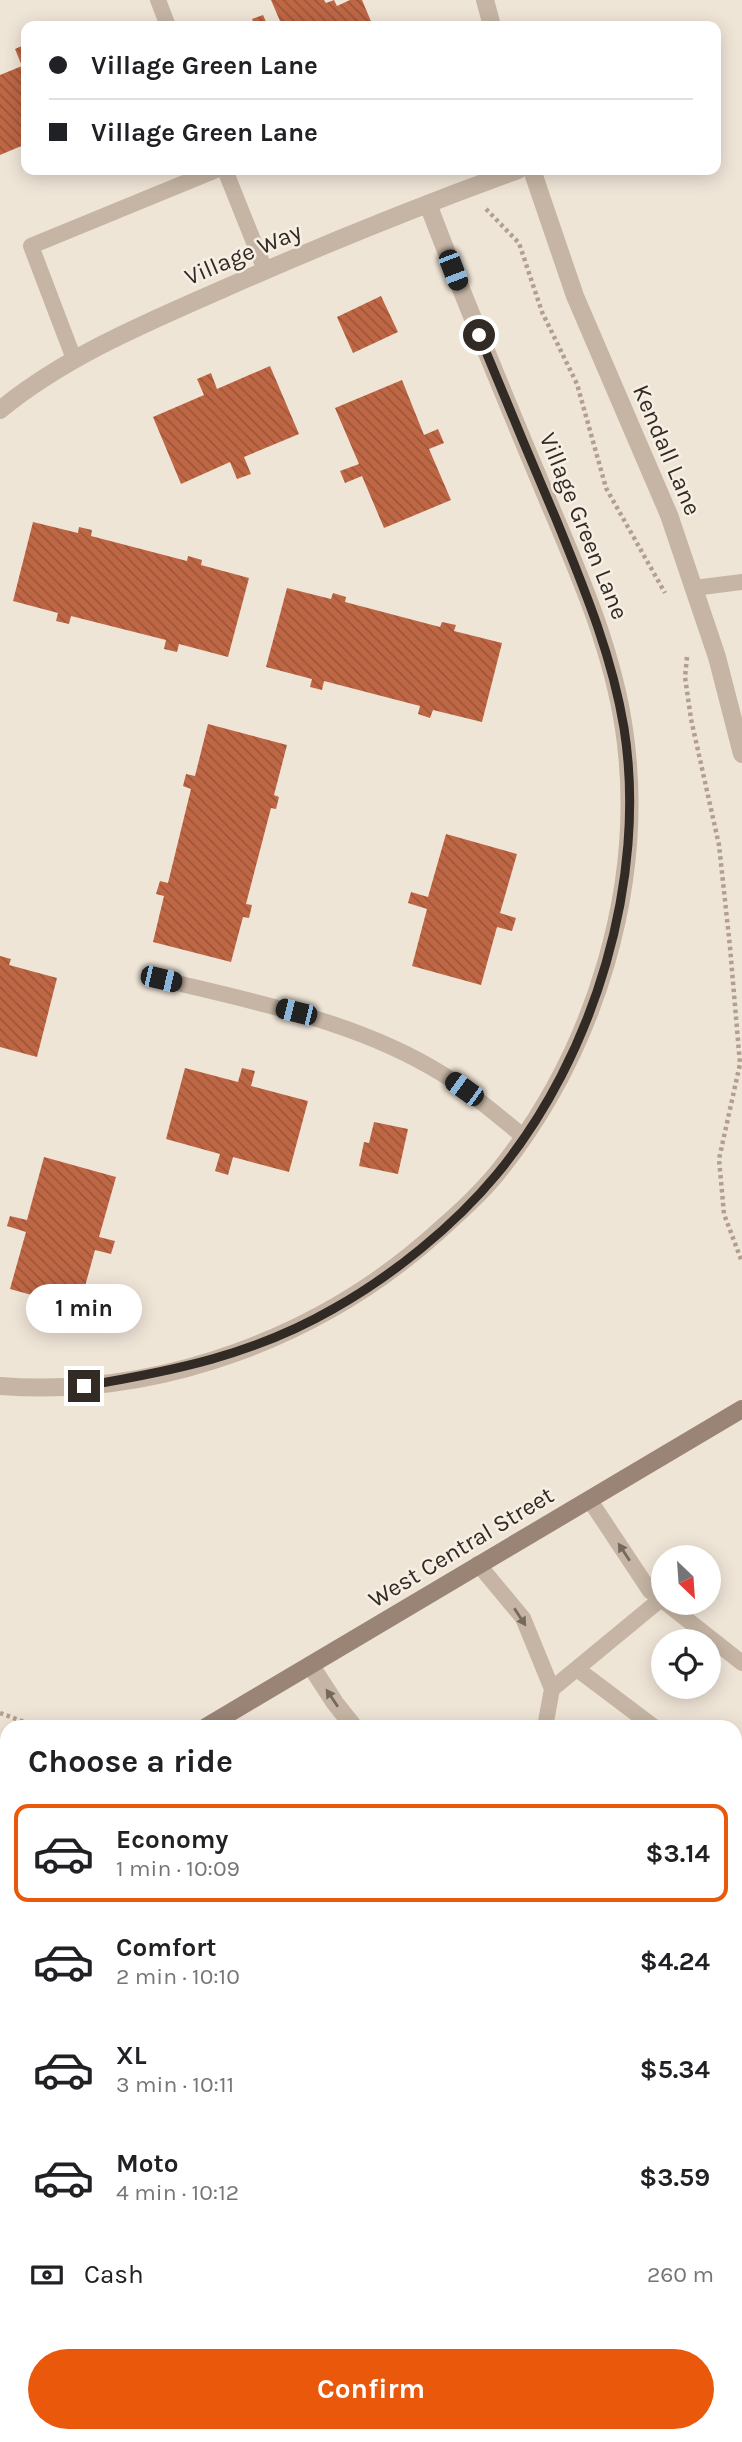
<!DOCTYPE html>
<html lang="en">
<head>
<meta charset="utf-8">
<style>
	:root { --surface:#fff; --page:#f6f6f6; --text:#202124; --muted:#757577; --line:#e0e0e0; --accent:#ea580c }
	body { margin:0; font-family:Karla,sans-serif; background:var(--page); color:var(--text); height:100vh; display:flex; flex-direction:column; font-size:26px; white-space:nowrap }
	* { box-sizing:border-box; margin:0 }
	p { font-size:23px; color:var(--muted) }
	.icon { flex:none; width:38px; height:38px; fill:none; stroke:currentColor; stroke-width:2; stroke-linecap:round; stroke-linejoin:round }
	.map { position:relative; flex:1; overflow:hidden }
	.side { position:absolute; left:0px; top:1720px; width:742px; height:723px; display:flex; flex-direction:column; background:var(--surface); border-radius:21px 21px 0 0; box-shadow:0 4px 18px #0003 }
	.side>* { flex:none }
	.top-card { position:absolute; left:21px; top:21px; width:700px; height:154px; border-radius:14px; box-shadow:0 4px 18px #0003; display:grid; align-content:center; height:154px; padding:0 28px; background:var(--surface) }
	.needle { width:46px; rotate:155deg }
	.fabs { position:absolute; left:651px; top:1545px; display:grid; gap:14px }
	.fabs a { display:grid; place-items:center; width:70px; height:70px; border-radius:50%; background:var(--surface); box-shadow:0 4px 18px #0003; font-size:35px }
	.end { position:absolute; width:32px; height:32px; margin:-16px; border:9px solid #322a25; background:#fff; box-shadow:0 0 0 4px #fff }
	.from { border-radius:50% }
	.bubble { position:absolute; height:49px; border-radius:24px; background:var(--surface); box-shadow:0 4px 18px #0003; font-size:23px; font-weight:700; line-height:49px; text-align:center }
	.car { position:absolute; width:21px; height:42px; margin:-21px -10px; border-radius:9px; box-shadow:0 0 5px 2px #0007; background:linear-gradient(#222 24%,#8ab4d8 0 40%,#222 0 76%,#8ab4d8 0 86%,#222 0) }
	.top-card b { display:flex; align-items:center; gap:24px; height:66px; font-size:26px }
	.top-card b+b { border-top:2px solid var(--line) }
	.top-card i { width:18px; height:18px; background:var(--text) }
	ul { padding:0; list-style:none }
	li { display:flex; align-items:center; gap:21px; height:98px; margin:0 14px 10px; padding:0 14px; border:4px solid transparent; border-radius:14px }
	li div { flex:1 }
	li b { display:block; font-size:26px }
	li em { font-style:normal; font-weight:700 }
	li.on { border-color:var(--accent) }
	li>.icon { width:63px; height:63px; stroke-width:1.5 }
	h2 { padding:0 28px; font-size:32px; line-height:84px }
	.pay { display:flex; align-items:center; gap:18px; height:77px; padding:0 28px; font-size:26px }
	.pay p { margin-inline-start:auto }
	.primary-button { display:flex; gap:14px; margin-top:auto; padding:14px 28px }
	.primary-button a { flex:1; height:80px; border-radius:42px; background:var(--accent); color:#fff; font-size:28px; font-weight:700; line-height:80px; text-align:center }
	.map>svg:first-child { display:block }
	.building { fill:url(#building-back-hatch) }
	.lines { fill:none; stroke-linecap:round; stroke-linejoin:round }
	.path { stroke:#b29f8f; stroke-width:4.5; stroke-dasharray:3.5 3.5; stroke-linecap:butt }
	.service { stroke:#c6b5a4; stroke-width:16 }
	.minor { stroke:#c6b5a4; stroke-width:18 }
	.secondary { stroke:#998476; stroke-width:18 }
	.rail { stroke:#322a25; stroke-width:5; stroke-dasharray:2 5; stroke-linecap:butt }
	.oneway { fill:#75695e }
	.route { stroke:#322a25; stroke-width:9 }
	.labels { text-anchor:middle; stroke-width:5; stroke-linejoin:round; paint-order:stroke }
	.street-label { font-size:24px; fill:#322a25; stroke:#f7efe3 }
</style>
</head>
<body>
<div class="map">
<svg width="742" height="2442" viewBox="0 0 742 2442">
	<defs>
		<pattern id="building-back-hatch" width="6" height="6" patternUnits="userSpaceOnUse" patternTransform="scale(1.75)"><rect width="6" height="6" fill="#bf6745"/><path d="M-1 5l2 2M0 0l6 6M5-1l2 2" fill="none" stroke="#9c5539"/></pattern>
	</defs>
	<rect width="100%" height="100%" fill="#efe5d7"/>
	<g class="building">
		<polygon points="271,0 324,0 326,3 334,0 337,6 350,0 362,0 373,26 255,26 252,19 263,15 268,26 280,21"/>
		<polygon points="26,44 26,144 0,155 0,75 22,66 15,49"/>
		<polygon points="381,296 398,332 353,353 337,317"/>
		<polygon points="270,366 299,434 244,457 251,474 237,479 230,462 181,484 153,417 204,395 197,379 211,373 217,389"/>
		<polygon points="402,380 424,435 438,429 444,443 429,449 451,500 384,528 362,476 345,483 340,471 359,464 335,408"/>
		<polygon points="33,522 78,533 79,527 92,530 91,536 187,561 188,556 202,560 201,565 249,578 228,657 179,644 177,652 164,649 166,640 71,616 69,624 56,621 58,613 13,601"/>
		<polygon points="287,588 331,599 333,593 346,597 345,602 440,627 442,622 456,625 454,631 502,643 482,722 433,710 430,718 418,714 420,706 324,681 322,690 310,687 312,679 266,667"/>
		<polygon points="208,724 287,745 274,795 279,797 276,809 271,808 246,904 252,905 249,918 243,917 231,962 153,942 164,896 156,894 160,881 168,883 191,789 183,786 186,774 195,776"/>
		<polygon points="446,834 517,854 500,913 516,918 512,931 497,927 481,985 412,966 427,909 408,903 411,892 428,897"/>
		<polygon points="0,956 11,959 9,965 57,978 37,1057 0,1047"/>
		<polygon points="185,1068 238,1082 242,1068 255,1071 251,1086 308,1101 289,1172 233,1157 228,1175 215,1171 220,1154 166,1139"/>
		<polygon points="374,1122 408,1129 398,1174 359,1166 364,1142 369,1143"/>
		<polygon points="44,1157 116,1177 99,1237 115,1241 111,1254 95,1250 79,1308 10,1289 26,1232 7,1226 10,1216 27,1220"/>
		<polygon points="7,1983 7,2394 0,2398 0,1987"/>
	</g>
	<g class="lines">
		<g class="path">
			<polyline points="486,209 519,243 542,312 577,384 606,488 665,593"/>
			<polyline points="687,657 685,677 691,719 719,845 730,947 740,1064 719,1159 724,1214 742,1262"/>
			<polyline points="0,1713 38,1727"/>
		</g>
		<g class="service">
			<polyline points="158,0 168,26"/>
			<polyline points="225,170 265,270"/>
			<polyline points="74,359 31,246 216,170"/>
			<polyline points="694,588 742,582"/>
			<path d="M161,979C257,1003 358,1021 444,1075C472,1093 498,1116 524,1137"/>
			<polyline points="589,1499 650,1591 663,1601"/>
			<polyline points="478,1564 523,1618 552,1689 545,1727"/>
			<polyline points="666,1603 742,1663"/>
			<polyline points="577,1669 654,1727"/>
			<polyline points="552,1689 661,1599"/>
			<polyline points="735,1788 742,1793"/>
			<polyline points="735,1913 742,1919"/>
			<polyline points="18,2442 29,2436"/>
			<polyline points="161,2442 172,2436"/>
		</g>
		<g class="minor">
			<polyline points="485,0 492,26"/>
			<polyline points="532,170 575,296 669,515 717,657 742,754"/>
			<path d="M0,410C66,356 146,323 223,289C320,246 419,206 518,170"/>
			<path d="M0,1386C160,1398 323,1337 441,1229C461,1211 481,1193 498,1172C595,1051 647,884 624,729C611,641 573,561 539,479C501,388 463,297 428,204"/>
			<polyline points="311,1666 335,1703 354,1727"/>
			<polyline points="735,2065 742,2071"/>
		</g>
		<g class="secondary">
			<polyline points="206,1727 742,1409"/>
			<polyline points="0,1847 7,1842"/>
		</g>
		<g class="rail">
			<polyline points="735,2281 742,2278"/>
			<polyline points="735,2311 742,2308"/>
			<polyline points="438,2442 449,2436"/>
			<polyline points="490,2442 502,2436"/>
		</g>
	</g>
	<defs><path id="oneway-solid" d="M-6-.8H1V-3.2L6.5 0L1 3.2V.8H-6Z" transform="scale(1.75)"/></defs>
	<g class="oneway">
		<use href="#oneway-solid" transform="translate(624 1552) rotate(-123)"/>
		<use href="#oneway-solid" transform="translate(520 1617) rotate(57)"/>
		<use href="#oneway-solid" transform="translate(332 1698) rotate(-124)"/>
	</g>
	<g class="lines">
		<path class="route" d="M84,1386C173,1371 253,1355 333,1309C392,1276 454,1226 497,1174C594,1057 648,879 624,728C612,655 584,588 556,519C530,458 504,396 479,335"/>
	</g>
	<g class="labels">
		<g class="street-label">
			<text transform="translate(243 254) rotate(-23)" y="8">Village Way</text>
			<text transform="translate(667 450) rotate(67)" y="8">Kendall Lane</text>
			<text transform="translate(584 526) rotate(68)" y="8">Village Green Lane</text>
			<text transform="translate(461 1547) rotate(-31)" y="8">West Central Street</text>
		</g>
	</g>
</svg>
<div class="fabs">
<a><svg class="needle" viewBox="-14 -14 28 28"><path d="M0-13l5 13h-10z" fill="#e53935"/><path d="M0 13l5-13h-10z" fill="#757577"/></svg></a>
<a><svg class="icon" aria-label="locate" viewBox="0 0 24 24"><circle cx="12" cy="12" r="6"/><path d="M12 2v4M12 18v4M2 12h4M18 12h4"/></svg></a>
</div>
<i class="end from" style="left:479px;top:335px"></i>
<i class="end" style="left:84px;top:1386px"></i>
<div class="bubble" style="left:26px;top:1284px;width:116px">1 min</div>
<i class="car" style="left:453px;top:270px;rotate:159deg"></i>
<i class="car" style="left:161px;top:979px;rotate:103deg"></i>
<i class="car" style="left:296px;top:1012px;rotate:284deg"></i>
<i class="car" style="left:464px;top:1089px;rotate:306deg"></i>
<div class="top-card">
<b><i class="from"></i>Village Green Lane</b>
<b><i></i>Village Green Lane</b>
</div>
<section class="side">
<h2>Choose a ride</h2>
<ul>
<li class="on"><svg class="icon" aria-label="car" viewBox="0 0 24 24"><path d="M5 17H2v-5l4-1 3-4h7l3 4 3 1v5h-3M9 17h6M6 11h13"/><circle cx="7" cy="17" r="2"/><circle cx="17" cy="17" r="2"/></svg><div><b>Economy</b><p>1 min · 10:09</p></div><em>$3.14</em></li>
<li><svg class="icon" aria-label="car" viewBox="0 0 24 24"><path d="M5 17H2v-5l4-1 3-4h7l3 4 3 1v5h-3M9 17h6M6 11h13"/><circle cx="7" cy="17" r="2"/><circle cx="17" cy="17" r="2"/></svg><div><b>Comfort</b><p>2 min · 10:10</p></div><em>$4.24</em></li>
<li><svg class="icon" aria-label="car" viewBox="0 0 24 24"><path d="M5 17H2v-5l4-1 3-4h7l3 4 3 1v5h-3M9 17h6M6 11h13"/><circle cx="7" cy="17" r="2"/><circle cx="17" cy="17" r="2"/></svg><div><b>XL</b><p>3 min · 10:11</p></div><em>$5.34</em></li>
<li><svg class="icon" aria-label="car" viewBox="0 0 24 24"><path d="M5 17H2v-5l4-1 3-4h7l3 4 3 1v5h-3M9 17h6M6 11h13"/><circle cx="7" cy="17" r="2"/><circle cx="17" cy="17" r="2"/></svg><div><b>Moto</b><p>4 min · 10:12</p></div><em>$3.59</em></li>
</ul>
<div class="pay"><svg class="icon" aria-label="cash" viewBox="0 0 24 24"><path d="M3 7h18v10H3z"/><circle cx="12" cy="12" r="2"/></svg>Cash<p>260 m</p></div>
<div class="primary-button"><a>Confirm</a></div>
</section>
</div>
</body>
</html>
